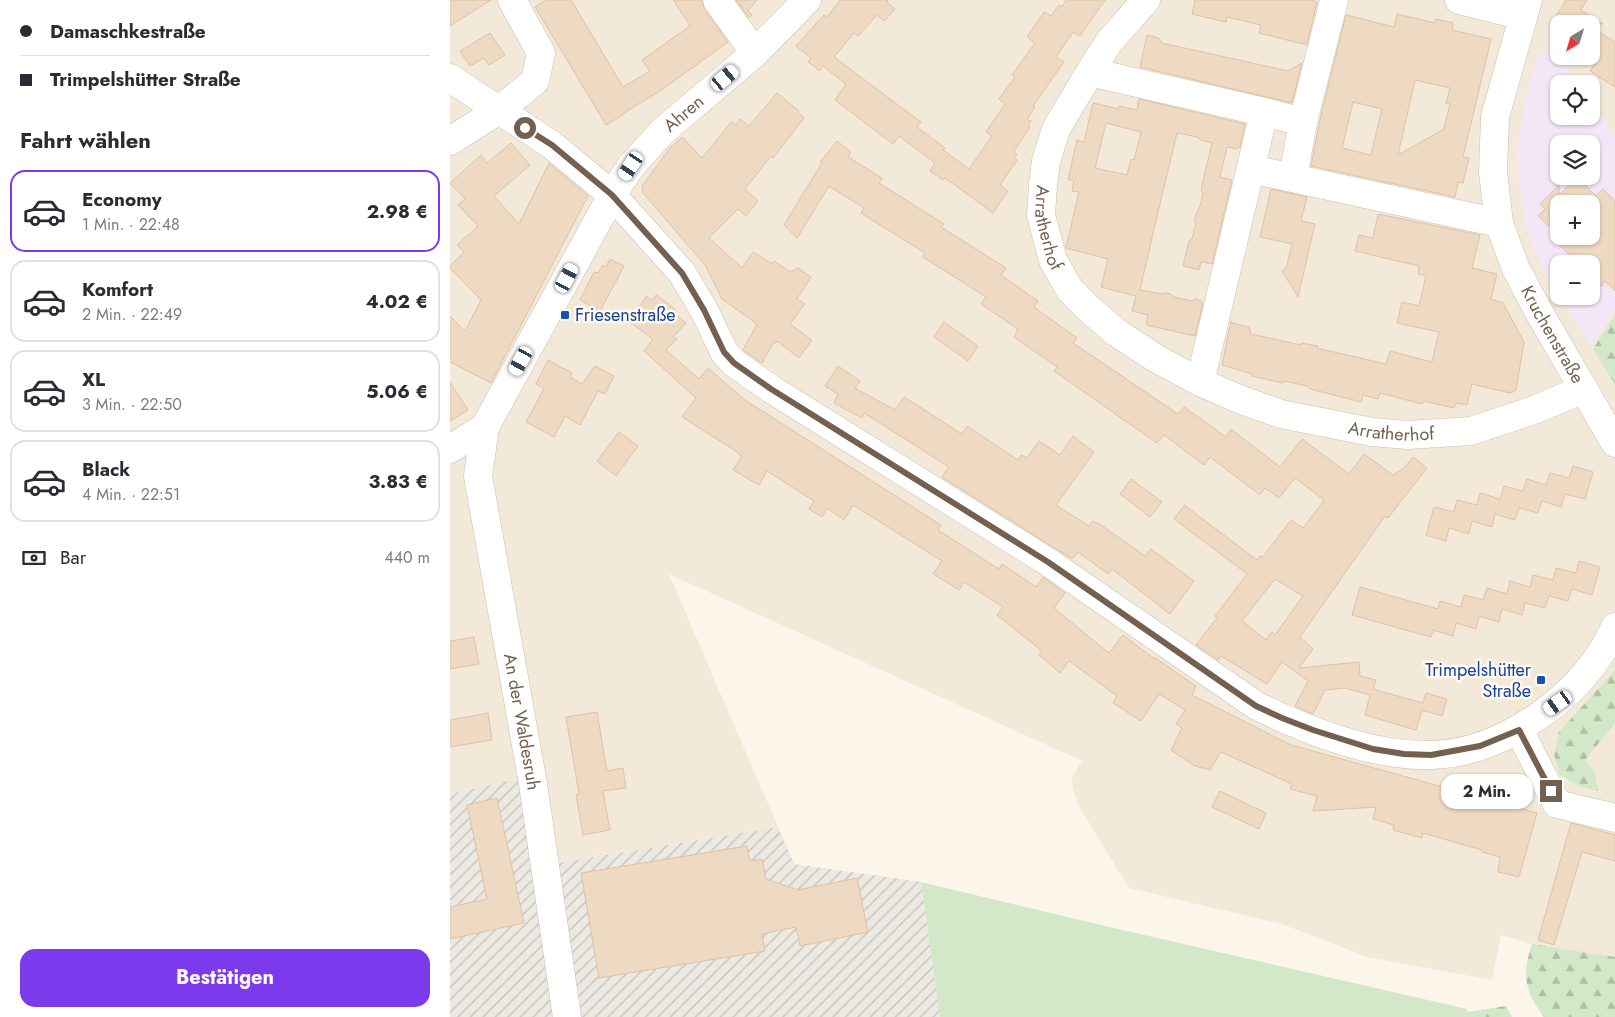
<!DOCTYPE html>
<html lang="de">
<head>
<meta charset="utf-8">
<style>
	:root { --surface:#fff; --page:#f7f7f7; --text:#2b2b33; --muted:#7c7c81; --line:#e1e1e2; --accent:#7c3aed }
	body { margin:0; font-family:Jost,sans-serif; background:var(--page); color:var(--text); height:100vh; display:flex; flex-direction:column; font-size:19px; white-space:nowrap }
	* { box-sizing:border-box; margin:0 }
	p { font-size:16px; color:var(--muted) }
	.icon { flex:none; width:28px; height:28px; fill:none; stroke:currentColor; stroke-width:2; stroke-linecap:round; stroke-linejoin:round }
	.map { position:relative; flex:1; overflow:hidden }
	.drawer { display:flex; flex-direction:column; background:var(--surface); width:450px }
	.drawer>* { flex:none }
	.guide { display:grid; align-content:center; height:110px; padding:0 20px; background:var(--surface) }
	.needle { width:32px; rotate:218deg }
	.controls { position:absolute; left:1100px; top:15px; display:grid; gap:10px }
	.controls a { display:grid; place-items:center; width:50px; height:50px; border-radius:10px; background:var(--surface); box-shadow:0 1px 4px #0004; font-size:25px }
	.end { position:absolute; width:22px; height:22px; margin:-11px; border:6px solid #73604f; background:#fff; box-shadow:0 0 0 2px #fff }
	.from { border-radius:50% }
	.bubble { position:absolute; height:35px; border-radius:15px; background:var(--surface); box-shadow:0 1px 4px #0004; font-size:16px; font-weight:700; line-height:35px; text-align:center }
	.car { position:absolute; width:15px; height:30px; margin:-15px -8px; border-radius:6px; box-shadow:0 0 4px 1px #0007; background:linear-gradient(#fff 24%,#345 0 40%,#fff 0 76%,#345 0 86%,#fff 0) }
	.guide b { display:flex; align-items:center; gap:18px; height:48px; font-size:19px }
	.guide b+b { border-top:1px solid var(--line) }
	.guide i { width:12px; height:12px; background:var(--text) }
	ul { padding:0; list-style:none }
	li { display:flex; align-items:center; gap:15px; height:82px; margin:0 10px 8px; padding:0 10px; border:2px solid var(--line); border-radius:15px }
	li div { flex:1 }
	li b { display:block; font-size:19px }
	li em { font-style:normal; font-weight:700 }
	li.on { border-color:var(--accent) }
	li>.icon { width:45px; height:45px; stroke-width:1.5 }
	h2 { padding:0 20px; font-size:22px; line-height:60px }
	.pay { display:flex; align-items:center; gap:12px; height:55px; padding:0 20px; font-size:19px }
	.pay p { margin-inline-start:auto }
	.action { display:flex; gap:10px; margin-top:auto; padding:10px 20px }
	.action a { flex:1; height:58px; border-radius:15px; background:var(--accent); color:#fff; font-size:20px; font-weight:700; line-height:58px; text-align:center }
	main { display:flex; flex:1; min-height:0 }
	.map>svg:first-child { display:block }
	.residential { fill:#f2e9d8; fill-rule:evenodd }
	.industrial { fill:url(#industrial-furrows) }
	.education { fill:#f3e6f7; fill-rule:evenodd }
	.green { fill:#d2e8c9 }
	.forest { fill:url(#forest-firs) }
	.building { fill:#eed9c3; stroke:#dfc1a5; fill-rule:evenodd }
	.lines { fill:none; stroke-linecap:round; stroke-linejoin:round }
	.minor-casing { stroke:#ccbfb0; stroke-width:29 }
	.minor { stroke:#fff; stroke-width:28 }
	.route { stroke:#73604f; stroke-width:6 }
	.transit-dot { fill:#1a4fb4; stroke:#fefaf0; stroke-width:2 }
	.labels { text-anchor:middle; stroke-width:5; stroke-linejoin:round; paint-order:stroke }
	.street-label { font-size:18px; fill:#73604f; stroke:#fefaf0 }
	.transit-label { font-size:18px; fill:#164399; stroke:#fefaf0; text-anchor:start }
</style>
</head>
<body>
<main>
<section class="drawer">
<div class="guide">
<b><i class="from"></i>Damaschkestraße</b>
<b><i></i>Trimpelshütter Straße</b>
</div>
<h2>Fahrt wählen</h2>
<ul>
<li class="on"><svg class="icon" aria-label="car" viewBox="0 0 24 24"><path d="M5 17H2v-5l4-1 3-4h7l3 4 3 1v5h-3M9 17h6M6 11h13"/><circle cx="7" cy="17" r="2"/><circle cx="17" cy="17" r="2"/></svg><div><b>Economy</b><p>1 Min. · 22:48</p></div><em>2.98 €</em></li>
<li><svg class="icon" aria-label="car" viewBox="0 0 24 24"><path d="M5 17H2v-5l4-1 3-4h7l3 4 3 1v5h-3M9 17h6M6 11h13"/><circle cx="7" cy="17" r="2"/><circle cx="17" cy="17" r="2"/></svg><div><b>Komfort</b><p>2 Min. · 22:49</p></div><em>4.02 €</em></li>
<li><svg class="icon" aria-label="car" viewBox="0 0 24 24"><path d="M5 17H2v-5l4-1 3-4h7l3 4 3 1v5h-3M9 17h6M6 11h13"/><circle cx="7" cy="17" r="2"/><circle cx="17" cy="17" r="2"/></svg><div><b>XL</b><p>3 Min. · 22:50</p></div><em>5.06 €</em></li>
<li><svg class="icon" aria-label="car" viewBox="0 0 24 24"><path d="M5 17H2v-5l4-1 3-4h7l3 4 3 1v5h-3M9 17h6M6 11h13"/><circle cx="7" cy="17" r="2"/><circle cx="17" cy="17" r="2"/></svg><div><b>Black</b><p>4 Min. · 22:51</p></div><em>3.83 €</em></li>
</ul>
<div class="pay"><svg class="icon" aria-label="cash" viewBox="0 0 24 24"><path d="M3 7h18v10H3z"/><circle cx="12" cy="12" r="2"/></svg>Bar<p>440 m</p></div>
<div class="action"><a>Bestätigen</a></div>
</section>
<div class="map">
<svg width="1165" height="1017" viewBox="0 0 1165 1017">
	<defs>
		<pattern id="industrial-furrows" width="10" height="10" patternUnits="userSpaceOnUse" patternTransform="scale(1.25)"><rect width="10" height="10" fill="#ece8e2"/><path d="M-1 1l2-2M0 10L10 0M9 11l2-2" fill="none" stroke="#c4bfba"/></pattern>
		<pattern id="forest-firs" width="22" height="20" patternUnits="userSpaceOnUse" patternTransform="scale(1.25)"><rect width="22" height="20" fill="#d2e8c9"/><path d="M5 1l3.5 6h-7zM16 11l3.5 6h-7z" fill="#afbfa6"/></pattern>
	</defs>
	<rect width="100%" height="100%" fill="#fbf6e9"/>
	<path class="residential" d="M0,0H1165V957L1082,944L1051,935L1042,980L917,957L832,924L679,888L628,805L621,779L632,761L219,574L328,827L104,863L71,778L0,794ZM1109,24H1141V56H1109ZM1109,84H1141V116H1109ZM1109,144H1141V176H1109ZM1109,204H1141V236H1109ZM1109,264H1141V296H1109Z"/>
	<polygon class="industrial" points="71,778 88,866 328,827 344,864 471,882 490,1017 0,1017 0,794"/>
	<path class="education" d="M1097,50H1102L1107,53L1128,84H1109V116H1141V102L1165,136V311L1142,346L1110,296H1141V264H1109V295L1100,281L1081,243L1073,213L1067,154L1076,96L1088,56ZM1109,144H1141V176H1109ZM1109,204H1141V236H1109Z"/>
	<polygon class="green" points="471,882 668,929 1017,1009 1015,1017 490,1017"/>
	<g class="forest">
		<polygon points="1165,315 1165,384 1143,349"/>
		<polygon points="1165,670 1165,723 1135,760 1145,773 1148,791 1128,786 1109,774 1104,754 1109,732"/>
		<path d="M1082,944L1165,957V1017H1094C1074,991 1072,974 1082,944Z"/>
		<polygon points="1056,1006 1062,1017 1015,1017 1016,1012"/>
	</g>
	<g class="building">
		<polygon points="0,0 41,0 0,26"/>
		<polygon points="96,0 121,0 173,87 200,71 192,60 240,26 223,0 252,0 254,9 278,42 210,91 172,114 173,115 156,125 85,7"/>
		<polygon points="286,0 307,0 298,11 302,15 299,18"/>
		<polygon points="390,0 438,0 437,2 445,9 434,21 427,15 408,36 404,33 384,57 471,122 467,127 495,148 493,150 519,169 542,136 536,132 555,104 549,99 565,77 562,75 585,43 577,37 594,12 601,16 609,5 612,7 616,0 655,0 630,36 623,32 606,57 614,62 583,106 585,107 577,119 581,121 578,125 580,127 564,151 567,154 564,158 567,160 550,185 558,191 543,213 495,178 493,180 480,171 485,163 449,136 443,144 385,100 396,84 373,66 370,71 358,62 361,58 346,46 374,15 377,17"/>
		<polygon points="745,0 860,0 867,2 857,45 809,33 811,25 777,17 776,22 742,14"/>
		<polygon points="1116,0 1137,0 1131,10 1153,24 1118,24 1106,16"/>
		<path d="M947,14L985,23L986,19L1003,23L1002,30L1041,39L1013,157L1019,158L1013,183L1008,182L1005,197L861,166L871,115L896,15L944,27ZM965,80L1000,88L996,103L1000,104L994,129L948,155ZM903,102L932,109L921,155L892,148Z"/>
		<polygon points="1141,27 1165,42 1165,87 1140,71 1145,64 1141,61"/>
		<polygon points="40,33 55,55 39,65 34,58 20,66 10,51"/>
		<polygon points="697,35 709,38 712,43 838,71 852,63 842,103 690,67"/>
		<polygon points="327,93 349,111 348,112 354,118 323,158 321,156 295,189 308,201 296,216 288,209 259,238 292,268 303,252 322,264 324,261 340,272 348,268 361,277 347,299 355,304 340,324 362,340 349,358 327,341 326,343 324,342 312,363 293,350 307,324 272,299 255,265 193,193 192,186 220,148 232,137 252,158 282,121 286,125 290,119 299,126"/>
		<path d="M689,99L795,124L790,147L786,149L777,147L770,177L782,180L762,264L751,262L749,270L733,266L739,241L742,239L746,222L744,220L751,203L753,193L751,190L762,143L750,140L748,137L727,133L707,216L690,290L712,294L715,293L721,294L723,297L742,301L745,299L751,301L753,303L745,336L696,325L698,315L682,311L686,296L651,287L658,259L616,248L629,192L622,191L624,181L618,179L627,140L634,142L643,103L669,109V106L687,110ZM656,123L691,132L684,160L681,159L677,175L645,168Z"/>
		<path d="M387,141L401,152L398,157L432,178L429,183L494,224L491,227L556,268L551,275L588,301L584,307L627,338L623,343L728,414L734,407L776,437L781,429L830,467L852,439L899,474L914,454L943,475L954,468L963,457L977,468L938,518L935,516L850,637L863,649L849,668L909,662L910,676L926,680L923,689L973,703L976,693L997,699L992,716L972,710L966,730L915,715L920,695L895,688L875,690L863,714L845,706L858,681L832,662L817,684L771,656L768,660L746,645L767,618L765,616L797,574L724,519L734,505L807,560L810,556L812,557L815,554L841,520L853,528L874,500L845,478L829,498L815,488L810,495L760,457L754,465L714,435L707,443L604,371L607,367L564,337L568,329L531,304L536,297L473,257L475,253L411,213L414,208L379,186L347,238L334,225L372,163L370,162ZM825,579L853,596L825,635L822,632L816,640L792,621Z"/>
		<polygon points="61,143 80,165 44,196 69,224 99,163 138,196 41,383 0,362 0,316 15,331 31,300 0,268 0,266 14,252 7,245 28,226 8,205 15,199 0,183 31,155 37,163"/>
		<polygon points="1126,176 1146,196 1153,189 1165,201 1165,291 1155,281 1151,286 1141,276 1141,264 1137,264 1126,253 1122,257 1100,236 1141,236 1141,204 1109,204 1109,235 1088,216 1095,209 1090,204 1109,185 1109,196"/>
		<polygon points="821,189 857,197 851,221 865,224 848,297 832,271 836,269 842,244 810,237"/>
		<polygon points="928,214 1030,235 1022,268 1047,274 1041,299 1053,303 1074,342 1066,390 1060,393 1022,384 1017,405 1006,403 1004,408 973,401 972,404 930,393 928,399 913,395 911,402 860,389 857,386 834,381 833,383 802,376 802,374 772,365 781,321 782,323 799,327 801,334 851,345 851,343 868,346 867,348 936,364 940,351 982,362 989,332 947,323 952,302 969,306 976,276 968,274 969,266 905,251 909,235 923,238"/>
		<polygon points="160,259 174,266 150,311 130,300 144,272 148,273 153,265 156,267"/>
		<polygon points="206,295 225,309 223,312 236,323 223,337 227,339 216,350 249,379 258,368 295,400 491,525 488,530 549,569 552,564 586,587 593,577 615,593 604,608 659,653 673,635 703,658 704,657 746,686 742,695 841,745 1087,813 1069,877 1048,872 1050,857 1032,852 1032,850 973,833 972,838 943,830 944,825 923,819 926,807 863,811 867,796 840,789 842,784 771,752 760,770 745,766 721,750 732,728 726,724 735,710 709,694 691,721 663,703 667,696 619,661 610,673 589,655 592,651 547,615 553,607 514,582 509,590 483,574 492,561 403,505 394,520 377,508 372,517 359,509 364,501 317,471 309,485 283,470 292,456 288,454 289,453 232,417 246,398 194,351 203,339 178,321 197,296 202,301"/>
		<polygon points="494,322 528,346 518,361 484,337"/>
		<polygon points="98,360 122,373 120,377 132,384 145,366 164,376 155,394 148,391 130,425 115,416 104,437 76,422 94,389 86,384"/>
		<polygon points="388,366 410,381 405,388 445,410 454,397 512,434 517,426 568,460 571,455 577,458 589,441 610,455 623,436 644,452 606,505 639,526 643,521 648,524 648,523 695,556 701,549 744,581 720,614 662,569 658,574 628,552 622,559 492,477 499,467 414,413 412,418 384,403 388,394 375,386"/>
		<polygon points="0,382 18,410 0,421"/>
		<polygon points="169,432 188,446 166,476 147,461"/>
		<polygon points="1123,466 1143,472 1135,499 1115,494 1111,507 1092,501 1088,513 1069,508 1065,520 1045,514 1042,527 1022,521 1019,534 999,528 996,541 976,535 984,507 1004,512 1007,500 1027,505 1030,493 1050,499 1054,486 1073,491 1077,479 1096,485 1100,473 1119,478"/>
		<polygon points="681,479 712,502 700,517 670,494"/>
		<polygon points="1129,561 1150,567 1142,595 1122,589 1118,601 1099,596 1095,608 1075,603 1072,615 1052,609 1049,622 1029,616 1026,629 1006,623 1003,636 983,630 981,637 902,615 910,587 988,609 990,601 1011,607 1014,595 1033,600 1037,588 1057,594 1060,581 1080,587 1083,575 1103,580 1106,568 1126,573"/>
		<polygon points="24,637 29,664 0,669 0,641"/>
		<polygon points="147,712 157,771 173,768 176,788 153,791 160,830 133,835 126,795 129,794 116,717"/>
		<polygon points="38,713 42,740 0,747 0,720"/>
		<polygon points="770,791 816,813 809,829 762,807"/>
		<polygon points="47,798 74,923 0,939 0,907 37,899 17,805"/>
		<polygon points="1121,823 1165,835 1165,861 1132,852 1104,945 1088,940"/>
		<polygon points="297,846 300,861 312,859 316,879 348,890 407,878 418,932 350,946 346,927 312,934 315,951 149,978 131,873"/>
	</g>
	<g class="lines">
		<defs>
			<g id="minor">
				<polyline points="267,0 305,53"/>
				<path id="s1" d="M696,0L659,42L640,72L606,129L596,161L593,185L591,215L603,260L620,290L639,309L667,333L707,359L750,382L789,399L831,414L922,432L958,435L1021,431L1084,410L1134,389"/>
				<polyline points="1009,0 1073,16"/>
				<path id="s2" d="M1078,0L1045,117L1043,172L1049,223L1066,269L1090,314L1165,443"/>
				<polyline points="640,72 814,112"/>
				<path d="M0,78L102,145L162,195L232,273L254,310L274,352L284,363L321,389L598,562L807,706C856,730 924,757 981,755C1020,754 1058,738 1090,715C1123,692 1148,664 1165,627"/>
				<polyline points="0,141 49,110 85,81 91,53 62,0"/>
				<polyline points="801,169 1049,223"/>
				<polyline points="843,177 853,122"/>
				<polyline points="750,382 814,112 853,122 884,0"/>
				<path id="s3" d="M35,427L28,476L83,784L117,1017"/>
				<path id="s4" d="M0,449L35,427L162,195L181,166L213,131L305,53L357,0"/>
				<polyline points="1069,730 1107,804 1165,818"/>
			</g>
		</defs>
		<use href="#minor" class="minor-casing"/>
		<use href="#minor" class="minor"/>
	</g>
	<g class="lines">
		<polyline class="route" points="75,128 102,145 162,195 232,273 254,310 274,352 284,363 321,389 598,562 806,706 832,718 863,730 923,749 954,754 981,755 1030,746 1069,730 1101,791"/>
	</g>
	<g class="transit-dot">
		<rect x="110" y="310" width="10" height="10" rx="2.5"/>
		<rect x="1086" y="675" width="10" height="10" rx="2.5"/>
	</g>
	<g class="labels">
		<g class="street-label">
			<text dy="6" stroke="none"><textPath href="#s4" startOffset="415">Ahren</textPath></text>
			<text dy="6" stroke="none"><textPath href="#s1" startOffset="259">Arratherhof</textPath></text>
			<text dy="6" stroke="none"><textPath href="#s2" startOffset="352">Kruchenstraße</textPath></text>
			<text dy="6" stroke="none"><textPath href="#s1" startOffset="686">Arratherhof</textPath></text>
			<text dy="6" stroke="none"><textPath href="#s3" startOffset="299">An der Waldesruh</textPath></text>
		</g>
		<g class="transit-label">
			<text x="125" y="321">Friesenstraße</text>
			<text x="1081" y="676" text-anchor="end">Trimpelshütter<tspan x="1081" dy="21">Straße</tspan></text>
		</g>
	</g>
</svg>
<div class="controls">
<a><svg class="needle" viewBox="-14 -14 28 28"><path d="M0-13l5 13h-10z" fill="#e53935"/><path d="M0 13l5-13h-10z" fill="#7c7c81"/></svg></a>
<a><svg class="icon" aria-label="locate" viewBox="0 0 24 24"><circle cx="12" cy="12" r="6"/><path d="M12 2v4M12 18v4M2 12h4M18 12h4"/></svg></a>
<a><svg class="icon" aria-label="layers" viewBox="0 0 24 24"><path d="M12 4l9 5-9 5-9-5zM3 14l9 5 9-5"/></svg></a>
<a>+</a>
<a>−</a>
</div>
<i class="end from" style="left:75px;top:128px"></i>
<i class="end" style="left:1101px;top:791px"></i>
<div class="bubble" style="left:991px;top:774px;width:92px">2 Min.</div>
<i class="car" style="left:275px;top:78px;rotate:50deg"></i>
<i class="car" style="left:181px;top:166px;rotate:213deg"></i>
<i class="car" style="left:117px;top:278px;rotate:28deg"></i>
<i class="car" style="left:71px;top:361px;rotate:209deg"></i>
<i class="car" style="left:1108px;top:703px;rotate:235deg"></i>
</div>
</main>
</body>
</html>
